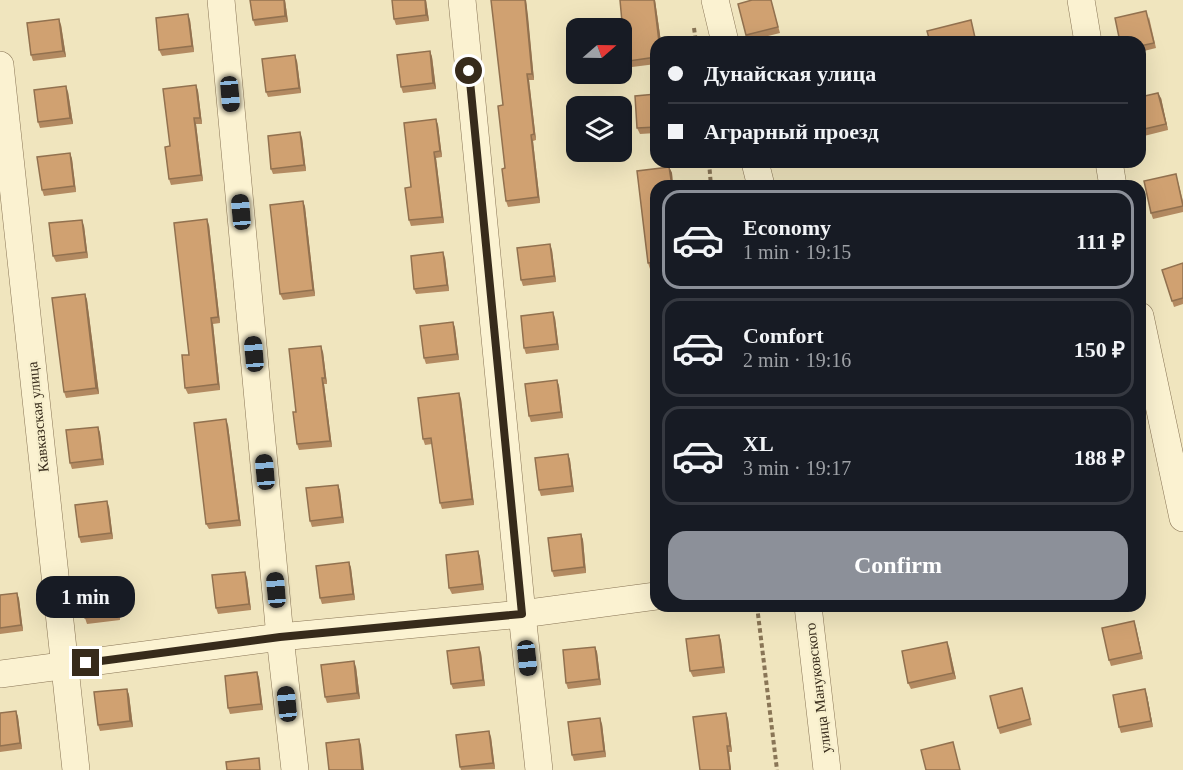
<!DOCTYPE html>
<html lang="en">
<head>
<meta charset="utf-8">
<style>
	:root { --surface:#171b24; --page:#242831; --text:#f1f3f6; --muted:#9ea1a6; --line:#363941; --accent:#8c9099 }
	body { margin:0; font-family:"Times New Roman",serif; background:var(--page); color:var(--text); height:100vh; display:flex; flex-direction:column; font-size:22px; white-space:nowrap }
	* { box-sizing:border-box; margin:0 }
	p { font-size:20px; color:var(--muted) }
	.icon { flex:none; width:33px; height:33px; fill:none; stroke:currentColor; stroke-width:2; stroke-linecap:round; stroke-linejoin:round }
	.map { position:relative; flex:1; overflow:hidden }
	.drawer { position:absolute; left:650px; top:180px; width:496px; height:432px; display:flex; flex-direction:column; background:var(--surface); border-radius:18px; box-shadow:0 6px 24px #0002 }
	.drawer>* { flex:none }
	.banner { position:absolute; left:650px; top:36px; width:496px; height:132px; border-radius:18px; box-shadow:0 6px 24px #0002; display:grid; align-content:center; height:132px; padding:0 18px; background:var(--surface) }
	.needle { width:39px; rotate:70deg }
	.fabs { position:absolute; left:566px; top:18px; display:grid; gap:12px }
	.fabs a { display:grid; place-items:center; width:66px; height:66px; border-radius:12px; background:var(--surface); box-shadow:0 6px 24px #0002; font-size:30px }
	.end { position:absolute; width:27px; height:27px; margin:-14px; border:8px solid #372b1b; background:#fff; box-shadow:0 0 0 3px #fff }
	.from { border-radius:50% }
	.bubble { position:absolute; height:42px; border-radius:18px; background:var(--surface); box-shadow:0 6px 24px #0002; font-size:20px; font-weight:600; line-height:42px; text-align:center }
	.car { position:absolute; width:18px; height:36px; margin:-18px -9px; border-radius:8px; box-shadow:0 0 4px 2px #0007; background:linear-gradient(#222 24%,#8ab4d8 0 40%,#222 0 76%,#8ab4d8 0 86%,#222 0) }
	.banner b { display:flex; align-items:center; gap:21px; height:57px; font-size:22px }
	.banner b+b { border-top:2px solid var(--line) }
	.banner i { width:15px; height:15px; background:var(--text) }
	ul { padding:10px 0 0; list-style:none }
	li { display:flex; align-items:center; gap:18px; height:99px; margin:0 12px 9px; padding:0 6px; border:3px solid var(--line); border-radius:18px }
	li div { flex:1 }
	li b { display:block; font-size:22px }
	li em { font-style:normal; font-weight:600 }
	li.on { border-color:var(--accent) }
	li>.icon { width:54px; height:54px; stroke-width:1.5 }
	.action { display:flex; gap:12px; margin-top:auto; padding:12px 18px }
	.action a { flex:1; height:69px; border-radius:18px; background:var(--accent); color:#fff; font-size:24px; font-weight:600; line-height:69px; text-align:center }
	.map>svg:first-child { display:block }
	.lines { fill:none; stroke-linecap:round; stroke-linejoin:round }
	.minor-casing { stroke:#897556; stroke-width:28 }
	.path { stroke:#897556; stroke-width:4; stroke-dasharray:4.5 3; stroke-linecap:butt }
	.minor { stroke:#fbf2d1; stroke-width:27 }
	.wall { fill:#b38a61 }
	.shaded-wall { fill:#92714f }
	.building { fill:#d0a171; stroke:#92714f; stroke-width:1.5 }
	.route { stroke:#372b1b; stroke-width:8 }
	.labels { text-anchor:middle; stroke-width:4.5; stroke-linejoin:round; paint-order:stroke }
	.street-label { font-size:15px; fill:#372b1b; stroke:#f7efcd }
</style>
</head>
<body>
<div class="map">
<svg width="1183" height="770" viewBox="0 0 1183 770">
	<rect width="100%" height="100%" fill="#f0e5be"/>
	<g class="lines">
		<defs>
			<g id="minor">
				<polyline points="221,0 280,637 295,770"/>
				<polyline points="462,0 522,614 539,770"/>
				<polyline points="715,0 725,42"/>
				<polyline points="1081,0 1088,42"/>
				<polyline points="0,65 76,770"/>
				<polyline points="755,162 761,186"/>
				<polyline points="1109,162 1113,186"/>
				<polyline points="1140,316 1183,518"/>
				<polyline points="808,606 827,770"/>
				<polyline points="0,674 280,637 522,614 656,596"/>
			</g>
		</defs>
		<use href="#minor" class="minor-casing"/>
		<g class="path">
			<polyline points="694,28 696,42"/>
			<polyline points="709,162 711,186"/>
			<polyline points="757,606 777,770"/>
		</g>
		<use href="#minor" class="minor"/>
	</g>
	<g class="wall">
		<polygon points="250,0 285,0 288,22 255,26 253,20"/>
		<polygon points="426,0 429,21 396,25 394,19"/>
		<polygon points="491,0 526,0 534,80 529,80 536,140 533,141 540,203 508,207 506,201 503,105"/>
		<polygon points="620,0 655,0 661,42 656,42 656,64 624,68 622,62 622,22"/>
		<polygon points="771,0 780,33 748,41 746,35"/>
		<polygon points="1149,17 1156,48 1140,52 1140,42"/>
		<polygon points="190,20 194,52 162,56 159,50"/>
		<polygon points="61,25 66,57 33,61 31,55"/>
		<polygon points="430,51 432,57 436,89 403,93 401,87"/>
		<polygon points="297,61 301,93 268,97 266,92"/>
		<polygon points="196,85 198,91 202,124 196,124 203,181 171,185 169,179 170,146"/>
		<polygon points="68,92 73,124 40,128 38,122"/>
		<polygon points="656,94 656,133 640,134 637,128"/>
		<polygon points="1140,97 1161,98 1168,130 1140,137"/>
		<polygon points="436,119 438,125 442,157 436,158 444,223 411,226 409,220 411,187"/>
		<polygon points="302,138 306,171 273,174 271,169"/>
		<polygon points="70,153 72,159 76,192 44,196 42,190"/>
		<polygon points="669,167 672,173 673,186 656,186 656,268 650,269 648,263 637,171"/>
		<polygon points="1176,174 1183,201 1183,212 1153,219 1151,213"/>
		<polygon points="303,201 305,207 315,296 283,300 280,294"/>
		<polygon points="209,225 220,323 213,324 220,390 188,394 185,388"/>
		<polygon points="84,226 88,258 56,262 53,256"/>
		<polygon points="552,250 556,282 523,286 521,280"/>
		<polygon points="445,258 449,291 416,294 414,289"/>
		<polygon points="1183,263 1183,304 1174,307 1162,270"/>
		<polygon points="85,294 87,300 99,394 66,398 64,392"/>
		<polygon points="555,318 559,350 526,354 524,348"/>
		<polygon points="453,322 455,328 459,360 426,364 424,358"/>
		<polygon points="323,352 327,384 324,384 332,447 299,450 297,444 296,412"/>
		<polygon points="557,380 559,386 563,418 531,422 529,416"/>
		<polygon points="461,399 474,505 442,509 440,503 432,444 425,445 423,439"/>
		<polygon points="228,425 241,526 209,529 206,524"/>
		<polygon points="98,427 100,433 104,465 72,469 70,463"/>
		<polygon points="568,454 570,460 574,492 541,496 539,490"/>
		<polygon points="338,485 340,491 344,523 312,527 310,521"/>
		<polygon points="109,507 113,539 81,543 79,537"/>
		<polygon points="581,534 583,540 586,573 554,577 552,571"/>
		<polygon points="478,551 480,557 484,590 452,594 449,588"/>
		<polygon points="349,562 351,568 355,600 322,604 320,598"/>
		<polygon points="247,578 251,610 218,614 216,608"/>
		<polygon points="116,588 120,620 87,624 85,618"/>
		<polygon points="17,593 19,599 23,631 0,634 0,595"/>
		<polygon points="898,606 919,606 900,610"/>
		<polygon points="1134,621 1143,659 1111,666 1109,660"/>
		<polygon points="719,635 721,641 725,673 693,677 690,671"/>
		<polygon points="595,647 597,652 601,685 568,689 566,683"/>
		<polygon points="949,647 956,679 911,689 908,683"/>
		<polygon points="481,653 485,686 453,689 451,684"/>
		<polygon points="356,667 360,699 327,703 325,697"/>
		<polygon points="257,672 259,678 263,710 230,714 228,708"/>
		<polygon points="1022,688 1032,725 1000,734 998,728"/>
		<polygon points="127,689 129,695 133,727 100,731 98,725"/>
		<polygon points="1147,695 1153,727 1121,733 1119,727"/>
		<polygon points="16,711 18,717 22,749 0,752 0,713"/>
		<polygon points="726,713 728,719 732,752 729,752 731,770 700,770"/>
		<polygon points="602,724 606,757 574,761 572,755"/>
		<polygon points="491,737 495,769 461,770 460,767"/>
	</g>
	<g class="shaded-wall">
		<polygon points="284,0 285,0 288,22 285,16"/>
		<polygon points="425,0 426,0 429,21 426,15"/>
		<polygon points="525,0 526,0 528,16 534,80 532,74"/>
		<polygon points="654,0 655,0 661,42 659,42"/>
		<polygon points="188,14 190,20 194,52 192,46"/>
		<polygon points="59,19 61,25 66,57 63,51"/>
		<polygon points="430,51 432,57 436,89 433,83"/>
		<polygon points="295,55 297,61 301,93 299,88"/>
		<polygon points="527,74 529,80 536,140 534,134"/>
		<polygon points="196,85 198,91 202,124 200,118"/>
		<polygon points="66,86 68,92 73,124 70,118"/>
		<polygon points="1158,93 1161,98 1168,130 1166,124"/>
		<polygon points="194,118 196,124 203,181 201,175"/>
		<polygon points="436,119 438,125 442,157 440,151"/>
		<polygon points="300,132 302,138 306,171 304,165"/>
		<polygon points="531,135 533,141 540,203 538,197"/>
		<polygon points="434,152 436,158 444,223 442,217"/>
		<polygon points="70,153 72,159 76,192 74,186"/>
		<polygon points="669,167 672,173 673,186 672,186"/>
		<polygon points="303,201 305,207 315,296 313,290"/>
		<polygon points="207,219 209,225 220,323 218,317"/>
		<polygon points="82,220 84,226 88,258 86,252"/>
		<polygon points="550,244 552,250 556,282 554,276"/>
		<polygon points="443,252 445,258 449,291 447,285"/>
		<polygon points="85,294 87,300 99,394 96,388"/>
		<polygon points="553,312 555,318 559,350 557,344"/>
		<polygon points="211,318 213,324 220,390 218,384"/>
		<polygon points="453,322 455,328 459,360 457,354"/>
		<polygon points="321,346 323,352 327,384 325,378"/>
		<polygon points="322,378 324,384 332,447 330,441"/>
		<polygon points="557,380 559,386 563,418 561,412"/>
		<polygon points="459,393 461,399 474,505 472,499"/>
		<polygon points="226,419 228,425 241,526 239,520"/>
		<polygon points="98,427 100,433 104,465 102,459"/>
		<polygon points="568,454 570,460 574,492 572,486"/>
		<polygon points="338,485 340,491 344,523 342,517"/>
		<polygon points="107,501 109,507 113,539 111,533"/>
		<polygon points="581,534 583,540 586,573 584,567"/>
		<polygon points="478,551 480,557 484,590 482,584"/>
		<polygon points="349,562 351,568 355,600 353,594"/>
		<polygon points="245,572 247,578 251,610 249,604"/>
		<polygon points="114,582 116,588 120,620 118,614"/>
		<polygon points="17,593 19,599 23,631 21,625"/>
		<polygon points="1134,621 1136,627 1143,659 1141,653"/>
		<polygon points="719,635 721,641 725,673 723,667"/>
		<polygon points="947,642 949,647 956,679 953,673"/>
		<polygon points="479,647 481,653 485,686 483,680"/>
		<polygon points="595,647 597,652 601,685 599,679"/>
		<polygon points="354,661 356,667 360,699 357,693"/>
		<polygon points="257,672 259,678 263,710 261,704"/>
		<polygon points="127,689 129,695 133,727 130,721"/>
		<polygon points="1145,689 1147,695 1153,727 1151,721"/>
		<polygon points="16,711 18,717 22,749 20,743"/>
		<polygon points="726,713 728,719 732,752 730,746"/>
		<polygon points="600,718 602,724 606,757 604,751"/>
		<polygon points="489,731 491,737 495,769 493,763"/>
		<polygon points="359,739 361,745 364,770 362,770"/>
		<polygon points="727,746 729,752 731,770 730,770"/>
	</g>
	<g class="building">
		<polygon points="250,0 284,0 285,16 253,20"/>
		<polygon points="392,0 425,0 426,15 394,19"/>
		<polygon points="491,0 525,0 532,74 527,74 534,134 531,135 538,197 506,201 502,169 505,168 498,106 503,105"/>
		<polygon points="620,0 654,0 659,42 656,42 656,57 622,62 621,28 617,28 616,23 622,22"/>
		<polygon points="752,0 771,0 778,27 746,35 738,4"/>
		<polygon points="1146,11 1154,43 1140,46 1140,42 1120,42 1115,18"/>
		<polygon points="188,14 192,46 159,50 156,18"/>
		<polygon points="59,19 63,51 31,55 27,23"/>
		<polygon points="971,20 976,42 930,42 927,31"/>
		<polygon points="868,39 869,42 858,42"/>
		<polygon points="430,51 433,83 401,87 397,55"/>
		<polygon points="295,55 299,88 266,92 262,59"/>
		<polygon points="196,85 200,118 194,118 201,175 169,179 165,147 170,146 163,89"/>
		<polygon points="66,86 70,118 38,122 34,90"/>
		<polygon points="1158,93 1166,124 1140,130 1140,97"/>
		<polygon points="656,94 656,127 637,128 635,96"/>
		<polygon points="436,119 440,151 434,152 442,217 409,220 405,188 411,187 404,123"/>
		<polygon points="300,132 304,165 271,169 268,136"/>
		<polygon points="70,153 74,186 42,190 37,157"/>
		<polygon points="669,167 672,186 656,186 656,262 648,263 637,171"/>
		<polygon points="1176,174 1183,206 1151,213 1144,181"/>
		<polygon points="303,201 313,290 280,294 270,205"/>
		<polygon points="207,219 218,317 211,318 218,384 185,388 182,355 189,355 174,223"/>
		<polygon points="82,220 86,252 53,256 49,223"/>
		<polygon points="550,244 554,276 521,280 517,248"/>
		<polygon points="443,252 447,285 414,289 411,256"/>
		<polygon points="1183,263 1183,298 1172,301 1162,270"/>
		<polygon points="85,294 96,388 64,392 52,298"/>
		<polygon points="651,310 656,310 656,352"/>
		<polygon points="553,312 557,344 524,348 521,316"/>
		<polygon points="453,322 457,354 424,358 420,326"/>
		<polygon points="321,346 325,378 322,378 330,441 297,444 293,412 296,412 289,349"/>
		<polygon points="557,380 561,412 529,416 525,384"/>
		<polygon points="459,393 472,499 440,503 431,438 423,439 418,398"/>
		<polygon points="226,419 239,520 206,524 194,423"/>
		<polygon points="98,427 102,459 70,463 66,430"/>
		<polygon points="568,454 572,486 539,490 535,458"/>
		<polygon points="338,485 342,517 310,521 306,488"/>
		<polygon points="107,501 111,533 79,537 75,505"/>
		<polygon points="581,534 584,567 552,571 548,538"/>
		<polygon points="478,551 482,584 449,588 446,555"/>
		<polygon points="349,562 353,594 320,598 316,566"/>
		<polygon points="245,572 249,604 216,608 212,575"/>
		<polygon points="114,582 118,614 85,618 81,586"/>
		<polygon points="17,593 21,625 0,628 0,595"/>
		<polygon points="1134,621 1141,653 1109,660 1102,628"/>
		<polygon points="719,635 723,667 690,671 686,639"/>
		<polygon points="947,642 953,673 908,683 902,651"/>
		<polygon points="479,647 483,680 451,684 447,651"/>
		<polygon points="595,647 599,679 566,683 563,650"/>
		<polygon points="354,661 357,693 325,697 321,665"/>
		<polygon points="257,672 261,704 228,708 225,676"/>
		<polygon points="1022,688 1030,719 998,728 990,696"/>
		<polygon points="127,689 130,721 98,725 94,692"/>
		<polygon points="1145,689 1151,721 1119,727 1113,695"/>
		<polygon points="16,711 20,743 0,746 0,713"/>
		<polygon points="726,713 730,746 727,746 730,770 700,770 693,717"/>
		<polygon points="600,718 604,751 572,755 568,722"/>
		<polygon points="489,731 493,763 460,767 456,735"/>
		<polygon points="359,739 362,770 329,770 326,743"/>
		<polygon points="953,742 960,770 926,770 921,750"/>
		<polygon points="259,758 260,770 227,770 226,762"/>
	</g>
	<g class="lines">
		<polyline class="route" points="86,663 280,637 522,614 469,71"/>
	</g>
	<g class="labels">
		<g class="street-label">
			<text transform="translate(38 417) rotate(-96)" y="5">Кавказская улица</text>
			<text transform="translate(818 688) rotate(-97)" y="5">улица Мануковского</text>
		</g>
	</g>
</svg>
<div class="fabs">
<a><svg class="needle" viewBox="-14 -14 28 28"><path d="M0-13l5 13h-10z" fill="#e53935"/><path d="M0 13l5-13h-10z" fill="#9ea1a6"/></svg></a>
<a><svg class="icon" aria-label="layers" viewBox="0 0 24 24"><path d="M12 4l9 5-9 5-9-5zM3 14l9 5 9-5"/></svg></a>
</div>
<i class="end from" style="left:469px;top:71px"></i>
<i class="end" style="left:86px;top:663px"></i>
<div class="bubble" style="left:36px;top:576px;width:99px">1 min</div>
<i class="car" style="left:230px;top:94px;rotate:175deg"></i>
<i class="car" style="left:241px;top:212px;rotate:355deg"></i>
<i class="car" style="left:254px;top:354px;rotate:355deg"></i>
<i class="car" style="left:265px;top:472px;rotate:355deg"></i>
<i class="car" style="left:276px;top:590px;rotate:355deg"></i>
<i class="car" style="left:527px;top:658px;rotate:174deg"></i>
<i class="car" style="left:287px;top:704px;rotate:354deg"></i>
<div class="banner">
<b><i class="from"></i>Дунайская улица</b>
<b><i></i>Аграрный проезд</b>
</div>
<section class="drawer">
<ul>
<li class="on"><svg class="icon" aria-label="car" viewBox="0 0 24 24"><path d="M5 17H2v-5l4-1 3-4h7l3 4 3 1v5h-3M9 17h6M6 11h13"/><circle cx="7" cy="17" r="2"/><circle cx="17" cy="17" r="2"/></svg><div><b>Economy</b><p>1 min · 19:15</p></div><em>111 ₽</em></li>
<li><svg class="icon" aria-label="car" viewBox="0 0 24 24"><path d="M5 17H2v-5l4-1 3-4h7l3 4 3 1v5h-3M9 17h6M6 11h13"/><circle cx="7" cy="17" r="2"/><circle cx="17" cy="17" r="2"/></svg><div><b>Comfort</b><p>2 min · 19:16</p></div><em>150 ₽</em></li>
<li><svg class="icon" aria-label="car" viewBox="0 0 24 24"><path d="M5 17H2v-5l4-1 3-4h7l3 4 3 1v5h-3M9 17h6M6 11h13"/><circle cx="7" cy="17" r="2"/><circle cx="17" cy="17" r="2"/></svg><div><b>XL</b><p>3 min · 19:17</p></div><em>188 ₽</em></li>
</ul>
<div class="action"><a>Confirm</a></div>
</section>
</div>
</body>
</html>
